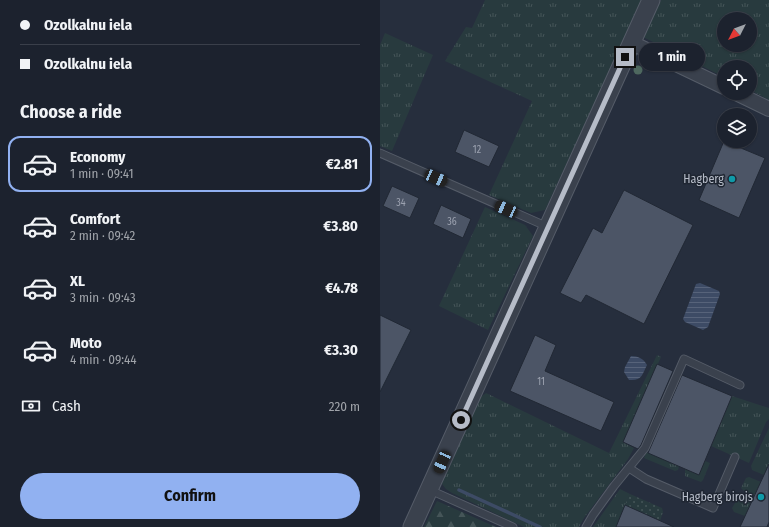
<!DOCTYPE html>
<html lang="en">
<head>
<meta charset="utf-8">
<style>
	:root { --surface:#1c222e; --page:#292f3a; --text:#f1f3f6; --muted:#a0a4aa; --line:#3a3f4a; --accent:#91b1f1 }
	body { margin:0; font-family:"Fira Sans Condensed",sans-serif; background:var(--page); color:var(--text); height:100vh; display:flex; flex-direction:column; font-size:15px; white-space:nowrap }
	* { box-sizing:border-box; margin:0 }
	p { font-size:13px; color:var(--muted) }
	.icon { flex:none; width:22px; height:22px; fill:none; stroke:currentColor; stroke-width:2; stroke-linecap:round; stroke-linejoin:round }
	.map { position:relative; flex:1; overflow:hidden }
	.details { display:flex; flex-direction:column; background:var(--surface); width:380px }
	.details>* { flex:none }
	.top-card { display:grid; align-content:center; height:88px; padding:0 20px; background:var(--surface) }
	.needle { width:26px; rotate:228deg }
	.fabs { position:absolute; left:337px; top:12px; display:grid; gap:8px }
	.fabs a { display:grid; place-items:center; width:40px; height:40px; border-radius:50%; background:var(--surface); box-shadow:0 1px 3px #0004,0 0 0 1px var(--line); font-size:20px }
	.end { position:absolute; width:18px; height:18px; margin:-9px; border:5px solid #b6bcc8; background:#111; box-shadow:0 0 0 2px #111 }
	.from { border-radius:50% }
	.bubble { position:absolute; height:28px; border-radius:14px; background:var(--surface); box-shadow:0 1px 3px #0004,0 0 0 1px var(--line); font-size:13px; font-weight:700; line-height:28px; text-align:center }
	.car { position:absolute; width:12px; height:24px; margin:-12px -6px; border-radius:5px; box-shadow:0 0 3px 1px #0007; background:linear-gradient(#222 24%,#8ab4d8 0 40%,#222 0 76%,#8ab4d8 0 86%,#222 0) }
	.top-card b { display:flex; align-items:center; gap:14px; height:38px; font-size:15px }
	.top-card b+b { border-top:1px solid var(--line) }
	.top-card i { width:10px; height:10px; background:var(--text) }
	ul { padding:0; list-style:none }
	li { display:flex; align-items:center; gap:12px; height:56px; margin:0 8px 6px; padding:0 12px; border:2px solid transparent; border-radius:12px }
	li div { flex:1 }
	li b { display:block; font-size:15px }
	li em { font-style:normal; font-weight:700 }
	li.on { border-color:var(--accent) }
	li>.icon { width:36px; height:36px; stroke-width:1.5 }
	h2 { padding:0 20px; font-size:18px; line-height:48px }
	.pay { display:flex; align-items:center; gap:10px; height:44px; padding:0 20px; font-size:15px }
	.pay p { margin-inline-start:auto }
	.cta { display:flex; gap:8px; margin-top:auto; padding:8px 20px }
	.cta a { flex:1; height:46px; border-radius:24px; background:var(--accent); color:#111; font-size:16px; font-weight:700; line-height:46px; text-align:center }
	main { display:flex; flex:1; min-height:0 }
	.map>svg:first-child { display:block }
	.grass { fill:url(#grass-tufts); fill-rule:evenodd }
	.forest { fill:url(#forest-firs) }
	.garden { fill:url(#garden-dots) }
	.water { fill:url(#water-rules) }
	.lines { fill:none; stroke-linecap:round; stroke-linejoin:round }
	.stream { stroke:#3d4b65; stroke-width:3.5 }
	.building { fill:#4c5566; stroke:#212834 }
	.service-casing { stroke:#555c68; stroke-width:9 }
	.minor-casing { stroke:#555c68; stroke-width:16 }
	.tertiary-casing { stroke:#555c68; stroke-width:19 }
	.service { stroke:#3a414d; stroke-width:7 }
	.minor { stroke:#3a414d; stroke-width:14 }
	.tertiary { stroke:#3a414d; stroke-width:17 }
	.tree { fill:#4e685f }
	.route { stroke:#b6bcc8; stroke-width:5 }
	.culture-dot { fill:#0f9aa8; stroke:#1f2632; stroke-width:1.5 }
	.labels { text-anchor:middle; stroke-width:3; stroke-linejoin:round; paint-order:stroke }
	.number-label { font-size:10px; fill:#9ca2b0 }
	.poi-label { font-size:12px; fill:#b6bcc8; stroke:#1f2632; text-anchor:end }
</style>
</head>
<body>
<main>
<section class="details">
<div class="top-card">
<b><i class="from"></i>Ozolkalnu iela</b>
<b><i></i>Ozolkalnu iela</b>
</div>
<h2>Choose a ride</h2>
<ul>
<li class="on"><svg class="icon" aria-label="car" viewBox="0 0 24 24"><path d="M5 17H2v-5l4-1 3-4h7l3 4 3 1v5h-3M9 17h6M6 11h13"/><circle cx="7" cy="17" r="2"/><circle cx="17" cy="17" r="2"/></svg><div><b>Economy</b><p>1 min · 09:41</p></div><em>€2.81</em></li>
<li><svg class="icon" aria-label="car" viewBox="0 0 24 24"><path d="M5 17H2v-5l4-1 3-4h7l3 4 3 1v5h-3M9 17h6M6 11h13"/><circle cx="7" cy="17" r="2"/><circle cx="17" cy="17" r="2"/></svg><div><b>Comfort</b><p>2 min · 09:42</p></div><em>€3.80</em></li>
<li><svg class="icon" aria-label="car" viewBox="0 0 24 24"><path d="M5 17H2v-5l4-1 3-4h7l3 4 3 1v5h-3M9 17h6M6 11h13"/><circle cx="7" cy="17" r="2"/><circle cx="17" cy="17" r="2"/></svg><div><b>XL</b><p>3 min · 09:43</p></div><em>€4.78</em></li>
<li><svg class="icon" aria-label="car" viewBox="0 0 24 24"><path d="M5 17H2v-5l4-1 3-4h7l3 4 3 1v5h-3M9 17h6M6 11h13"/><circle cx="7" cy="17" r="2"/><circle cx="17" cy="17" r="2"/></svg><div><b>Moto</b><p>4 min · 09:44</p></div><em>€3.30</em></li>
</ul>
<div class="pay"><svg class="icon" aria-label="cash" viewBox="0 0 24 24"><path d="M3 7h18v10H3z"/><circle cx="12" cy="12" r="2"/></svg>Cash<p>220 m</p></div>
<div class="cta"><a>Confirm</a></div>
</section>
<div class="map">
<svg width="389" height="527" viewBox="0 0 389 527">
	<defs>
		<pattern id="grass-tufts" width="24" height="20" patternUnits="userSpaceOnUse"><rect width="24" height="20" fill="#283a3e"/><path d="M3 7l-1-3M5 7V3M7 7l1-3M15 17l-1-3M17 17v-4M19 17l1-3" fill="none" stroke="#455558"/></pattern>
		<pattern id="forest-firs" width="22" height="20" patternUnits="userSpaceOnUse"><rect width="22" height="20" fill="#283a3e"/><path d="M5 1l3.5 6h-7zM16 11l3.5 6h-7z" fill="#455558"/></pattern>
		<pattern id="garden-dots" width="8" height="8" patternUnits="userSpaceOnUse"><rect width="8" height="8" fill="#283a3e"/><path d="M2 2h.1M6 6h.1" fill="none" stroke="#455558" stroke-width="1.8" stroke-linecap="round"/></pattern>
		<pattern id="water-rules" width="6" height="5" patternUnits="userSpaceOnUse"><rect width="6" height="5" fill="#3d4b65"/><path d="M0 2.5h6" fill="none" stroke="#57637a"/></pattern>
	</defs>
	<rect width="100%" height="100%" fill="#262e3d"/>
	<g class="grass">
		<polygon points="105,0 262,0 165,210 151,213 109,195 152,101 65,61 86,27 92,28"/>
		<path d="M281,0H389V100L370,90V67H344V77L263,37ZM344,19H370V45H344Z"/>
		<polygon points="5,33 53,55 12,151 0,146 0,45"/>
		<polygon points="105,207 145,225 153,236 108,330 59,306"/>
		<polygon points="277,355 281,357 243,442 254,448 248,459 204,518 199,527 144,527 72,493 66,489 62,484 63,478 98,401 102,396 106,393 229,453"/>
		<polygon points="352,396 389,408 389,419 386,422 369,463 331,446"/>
		<polygon points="389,428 389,468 387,467 384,475 372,470 371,466"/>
		<polygon points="266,452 299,466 298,470 295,471 264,458"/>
		<polygon points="325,461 330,463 323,480 321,482 305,476 305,469"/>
		<polygon points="369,477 381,482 374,496 364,491 361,488 366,478"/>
		<polygon points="240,489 250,494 236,527 213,527"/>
		<polygon points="360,498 371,503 365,516 354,512 352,508 357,500"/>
	</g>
	<polygon class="forest" points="57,501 116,527 44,527"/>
	<polygon class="garden" points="250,494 282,508 283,512 280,521 245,505"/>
	<g class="water">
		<polygon points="320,283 339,291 340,294 328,327 323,330 305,322 303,319 316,284"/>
		<path d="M251,356C258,356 264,359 267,365C262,375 262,381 249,380L244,372L245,367Z"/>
	</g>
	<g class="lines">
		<polyline class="stream" points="79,490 160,527"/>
	</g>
	<g class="building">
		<polygon points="84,130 119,146 109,167 75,152"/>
		<polygon points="344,141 385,158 359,218 319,200"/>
		<polygon points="12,186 39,198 30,218 3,206"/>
		<polygon points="244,190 313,225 264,324 206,295 201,303 180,293 213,228 222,233"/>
		<polygon points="61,205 91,219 83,238 53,224"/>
		<polygon points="0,315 31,330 0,392"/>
		<polygon points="155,335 176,345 165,371 234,402 221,431 130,391"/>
		<polygon points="277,364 293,371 261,445 258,449 243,442"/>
		<polygon points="302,375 352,396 319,475 268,453"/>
		<polygon points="389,464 389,522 387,527 360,527"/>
		<polygon points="245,505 294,527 236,527"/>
	</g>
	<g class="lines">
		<defs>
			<g id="service">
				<polyline points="0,153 168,227"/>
				<polyline points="249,468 266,479 333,508 355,457"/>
				<polyline points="50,490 133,527"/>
				<polyline points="206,527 213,515 234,486 265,448 304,359 360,385"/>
			</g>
			<g id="minor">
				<polyline points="252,43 344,87"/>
				<polyline points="356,93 389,109"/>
			</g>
			<polyline id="tertiary" points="32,527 271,0"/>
		</defs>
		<use href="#service" class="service-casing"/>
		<use href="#minor" class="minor-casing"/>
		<use href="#tertiary" class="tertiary-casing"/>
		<use href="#service" class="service"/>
		<use href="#minor" class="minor"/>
		<use href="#tertiary" class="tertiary"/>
	</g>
	<circle class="tree" cx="258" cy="70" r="4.5"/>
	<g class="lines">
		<polyline class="route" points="81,420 245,57"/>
	</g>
	<g class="culture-dot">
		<circle cx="352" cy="179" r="4"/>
		<circle cx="381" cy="497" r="4"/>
	</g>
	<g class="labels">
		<g class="number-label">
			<text x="97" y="153">12</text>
			<text x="21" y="206">34</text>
			<text x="72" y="225">36</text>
			<text x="161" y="385">11</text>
		</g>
		<g class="poi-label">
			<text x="344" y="183">Hagberg</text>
			<text x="373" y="501">Hagberg birojs</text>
		</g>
	</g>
</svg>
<div class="fabs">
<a><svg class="needle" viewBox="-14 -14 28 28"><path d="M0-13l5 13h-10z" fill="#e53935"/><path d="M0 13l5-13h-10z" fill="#a0a4aa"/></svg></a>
<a><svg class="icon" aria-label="locate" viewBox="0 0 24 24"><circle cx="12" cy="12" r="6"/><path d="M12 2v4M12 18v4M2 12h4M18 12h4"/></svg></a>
<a><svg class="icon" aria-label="layers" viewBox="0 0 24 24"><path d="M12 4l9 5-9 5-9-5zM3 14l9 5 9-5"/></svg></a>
</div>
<i class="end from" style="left:81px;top:420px"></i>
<i class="end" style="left:245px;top:57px"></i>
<div class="bubble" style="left:259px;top:43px;width:66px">1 min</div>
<i class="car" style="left:56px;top:178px;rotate:114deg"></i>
<i class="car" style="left:126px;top:209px;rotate:294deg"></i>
<i class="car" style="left:62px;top:462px;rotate:204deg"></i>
</div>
</main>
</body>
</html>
